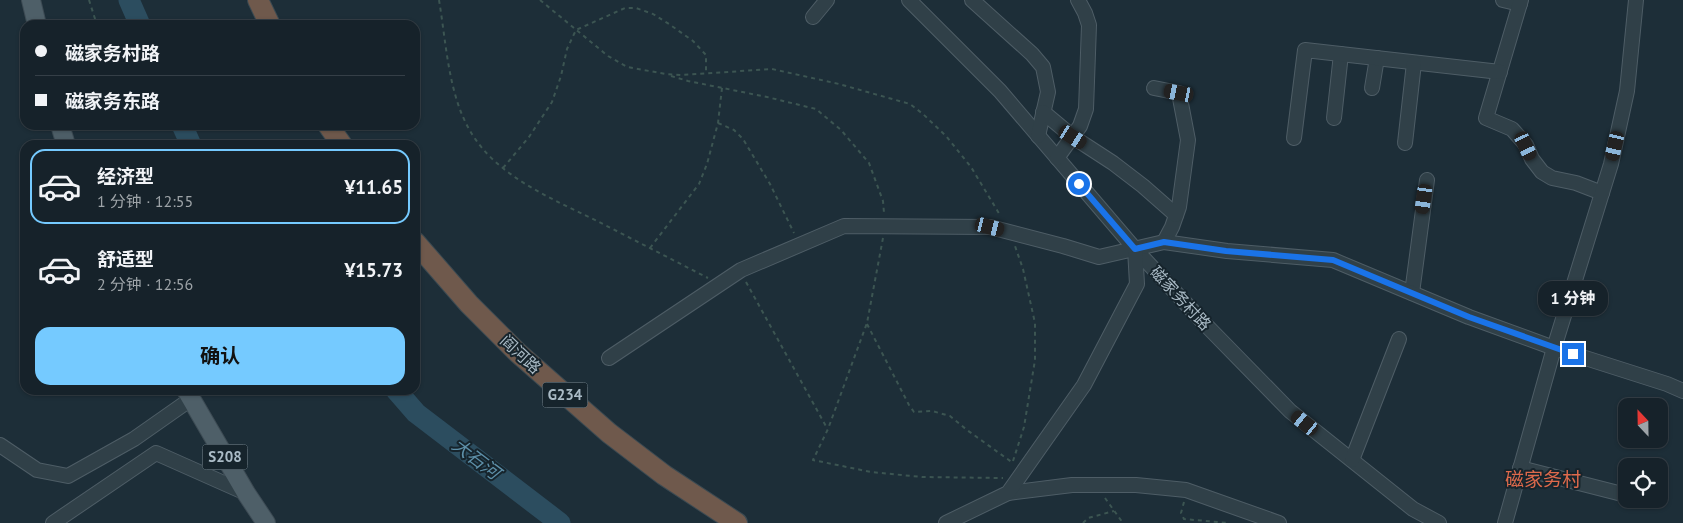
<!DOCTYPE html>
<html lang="zh">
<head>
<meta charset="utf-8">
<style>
	:root { --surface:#16222a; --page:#232f36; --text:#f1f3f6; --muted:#9ea4a8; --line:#353f47; --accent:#75caff }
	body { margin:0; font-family:"PT Sans","Noto Sans SC",sans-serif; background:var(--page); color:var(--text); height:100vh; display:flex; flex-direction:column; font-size:19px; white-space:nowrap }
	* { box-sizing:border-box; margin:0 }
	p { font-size:16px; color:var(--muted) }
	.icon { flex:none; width:28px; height:28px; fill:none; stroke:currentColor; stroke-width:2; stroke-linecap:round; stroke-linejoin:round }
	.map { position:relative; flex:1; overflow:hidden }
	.panel { position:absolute; left:20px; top:140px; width:400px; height:255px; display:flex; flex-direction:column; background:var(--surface); border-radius:15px; box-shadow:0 1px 4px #0004,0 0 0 1px var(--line) }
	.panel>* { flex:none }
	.banner { position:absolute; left:20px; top:20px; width:400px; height:110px; border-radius:15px; box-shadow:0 1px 4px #0004,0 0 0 1px var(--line); display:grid; align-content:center; height:110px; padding:0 15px; background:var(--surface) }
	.needle { width:32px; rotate:338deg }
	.controls { position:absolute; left:1618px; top:398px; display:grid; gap:10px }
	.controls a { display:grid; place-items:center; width:50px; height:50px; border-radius:10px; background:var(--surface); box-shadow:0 1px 4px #0004,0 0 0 1px var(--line); font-size:25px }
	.end { position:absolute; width:22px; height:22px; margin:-11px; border:6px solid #1a73e8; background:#fff; box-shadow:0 0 0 2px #fff }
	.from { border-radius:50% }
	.bubble { position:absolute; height:35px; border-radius:15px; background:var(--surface); box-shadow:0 1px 4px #0004,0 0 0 1px var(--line); font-size:16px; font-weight:700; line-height:35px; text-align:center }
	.car { position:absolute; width:15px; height:30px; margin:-15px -8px; border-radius:6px; box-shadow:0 0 4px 1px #0007; background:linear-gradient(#222 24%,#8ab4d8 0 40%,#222 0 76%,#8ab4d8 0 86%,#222 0) }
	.banner b { display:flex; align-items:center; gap:18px; height:48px; font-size:19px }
	.banner b+b { border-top:1px solid var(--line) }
	.banner i { width:12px; height:12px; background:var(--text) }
	ul { padding:9px 0 0; list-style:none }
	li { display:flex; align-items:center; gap:15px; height:75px; margin:0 10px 8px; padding:0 5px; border:2px solid transparent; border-radius:15px }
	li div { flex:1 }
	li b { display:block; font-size:19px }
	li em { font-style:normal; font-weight:700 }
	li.selected { border-color:var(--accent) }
	li>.icon { width:45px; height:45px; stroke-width:1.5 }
	.primary-button { display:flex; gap:10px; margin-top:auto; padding:10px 15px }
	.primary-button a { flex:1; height:58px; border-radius:15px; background:var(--accent); color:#111; font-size:20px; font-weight:700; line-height:58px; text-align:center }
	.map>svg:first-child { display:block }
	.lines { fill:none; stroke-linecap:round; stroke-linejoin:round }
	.river { stroke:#2c4d5f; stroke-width:21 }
	.minor-casing { stroke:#4e5d66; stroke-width:16 }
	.major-casing { stroke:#3d4b54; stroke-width:20 }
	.highway-casing { stroke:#3b4a52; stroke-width:22 }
	.path { stroke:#3c5552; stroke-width:2; stroke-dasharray:4 4; stroke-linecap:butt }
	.minor { stroke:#304048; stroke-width:14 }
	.major { stroke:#4e5f68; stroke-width:18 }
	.highway { stroke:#6f594c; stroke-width:20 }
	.route { stroke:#1a73e8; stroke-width:6 }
	.labels { text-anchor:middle; stroke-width:4; stroke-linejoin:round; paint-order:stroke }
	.shield { fill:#16242c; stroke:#7e8e98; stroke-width:1 }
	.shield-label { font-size:15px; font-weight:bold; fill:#aabbc6 }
	.street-label { font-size:16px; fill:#aabbc6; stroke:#16242c }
	.water-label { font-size:18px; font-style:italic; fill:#5e90a9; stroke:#16242c }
	.quarter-label { font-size:19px; fill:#de6a4c; stroke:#16242c }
</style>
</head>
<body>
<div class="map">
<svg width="1683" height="523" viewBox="0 0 1683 523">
	<rect width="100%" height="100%" fill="#1d2e38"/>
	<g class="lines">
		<g class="river">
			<polyline points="129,0 140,25"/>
			<polyline points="182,125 191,145"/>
			<polyline points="396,390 416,413 560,523"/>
		</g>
		<defs>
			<g id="minor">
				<polyline points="909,0 1000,91 1135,249 1203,322 1290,411 1413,509 1439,523"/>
				<polyline points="972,0 1032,54 1043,67 1048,92 1038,136"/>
				<polyline points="1503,0 1520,4"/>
				<polyline points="1521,0 1486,118 1512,129 1526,145 1532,159 1542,172 1552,178 1576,183 1602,193"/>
				<polyline points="813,17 827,0"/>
				<polyline points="1154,88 1179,93 1188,140 1179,207 1172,227 1164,242"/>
				<polyline points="1372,88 1377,58"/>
				<polyline points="1043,112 1073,137 1113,163 1143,186 1176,215"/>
				<polyline points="1334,118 1341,54"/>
				<polyline points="1294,138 1305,50 1500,72"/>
				<polyline points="1405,143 1414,63"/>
				<polyline points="1057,158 1080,126 1086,109 1089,25 1085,13 1078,0"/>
				<polyline points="1412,293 1427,180"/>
				<polyline points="609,358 741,270 844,226 990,227 1063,246 1099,257 1164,242 1227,251 1333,260 1469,317 1554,348 1667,384 1683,391"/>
				<polyline points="0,445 37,470 68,476 134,439 191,399"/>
				<polyline points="1352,460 1399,339"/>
				<polyline points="1520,468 1626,495"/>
				<polyline points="1008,493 1072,485 1136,485 1186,490 1279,523"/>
				<polyline points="53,523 156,453 246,493"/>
				<polyline points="946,523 1008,493 1084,385 1137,284 1135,249"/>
				<polyline points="1505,523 1554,348 1611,164 1627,91 1636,0"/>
			</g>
			<g id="major">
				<polyline points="31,0 37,25"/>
				<polyline points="60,125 66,145"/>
				<polyline points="186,390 246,493 266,523"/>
			</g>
			<g id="highway">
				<polyline points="258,0 270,25"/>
				<polyline points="328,125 342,145"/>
				<polyline points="415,242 469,304 518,353 609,433 664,475 737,523"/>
			</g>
		</defs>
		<use href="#minor" class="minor-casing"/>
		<use href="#major" class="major-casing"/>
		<use href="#highway" class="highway-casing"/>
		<g class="path">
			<polyline points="89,0 97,25"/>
			<path d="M439,0C446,41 448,92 469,129C496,178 556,200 603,224C638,242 673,260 708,278"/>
			<polyline points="540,0 608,56 627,67 666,74 682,75 772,69 839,84 910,104 923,114 946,136 971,167 1000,215"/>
			<polyline points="671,76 688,81 767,97 816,109 841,130 869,163 883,201 884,213"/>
			<polyline points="718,123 734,130 743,139 770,184 794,233"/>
			<polyline points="503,168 529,137 552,102 561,76 567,49 576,30 625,8 636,8 653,14 669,24 693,41 706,55 706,74"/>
			<polyline points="883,238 867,323 828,429 813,460 871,472 922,477 1003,478"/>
			<polyline points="650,248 699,184 707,164 718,123 722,88"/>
			<polyline points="746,282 827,428"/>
			<polyline points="867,324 909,405 914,412 932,411 950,416 967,430 1013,463"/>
			<polyline points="1013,461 1024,427 1035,360 1035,323 1023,269 1015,246"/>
			<polyline points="1105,498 1123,523"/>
			<polyline points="1184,502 1181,513 1184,519 1228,523"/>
			<polyline points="1083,523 1088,518 1114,511"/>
		</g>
		<use href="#minor" class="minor"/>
		<use href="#major" class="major"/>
		<use href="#highway" class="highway"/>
	</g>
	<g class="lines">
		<polyline class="route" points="1079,184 1135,249 1164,242 1226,251 1333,260 1469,317 1573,354"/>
	</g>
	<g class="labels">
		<g class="shield">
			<rect x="542.5" y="382.5" width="45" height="25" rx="4"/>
			<rect x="202.5" y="444.5" width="45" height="25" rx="4"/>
		</g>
		<g class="shield-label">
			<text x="565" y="400">G234</text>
			<text x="225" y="462">S208</text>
		</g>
		<g class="street-label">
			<text transform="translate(1181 298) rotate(47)" y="6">磁家务村路</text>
			<text transform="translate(521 354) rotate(43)" y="6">阎河路</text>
		</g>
		<g class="water-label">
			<text transform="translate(476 459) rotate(37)" y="6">大石河</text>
		</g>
		<g class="quarter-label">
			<text x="1543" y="486">磁家务村</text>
		</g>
	</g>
</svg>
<div class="controls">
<a><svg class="needle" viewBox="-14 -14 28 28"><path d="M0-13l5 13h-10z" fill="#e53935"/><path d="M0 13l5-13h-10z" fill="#9ea4a8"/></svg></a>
<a><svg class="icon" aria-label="locate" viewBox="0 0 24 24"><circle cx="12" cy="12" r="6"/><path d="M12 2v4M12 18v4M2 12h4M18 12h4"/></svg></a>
</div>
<i class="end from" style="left:1079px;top:184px"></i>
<i class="end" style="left:1573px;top:354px"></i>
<div class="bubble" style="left:1538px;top:281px;width:70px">1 分钟</div>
<i class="car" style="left:1179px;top:93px;rotate:281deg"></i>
<i class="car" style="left:1073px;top:137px;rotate:122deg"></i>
<i class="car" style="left:1526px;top:146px;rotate:155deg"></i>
<i class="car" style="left:1615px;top:146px;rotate:193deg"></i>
<i class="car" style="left:1424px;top:199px;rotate:188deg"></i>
<i class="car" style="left:990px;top:227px;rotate:104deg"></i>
<i class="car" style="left:1305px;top:423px;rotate:309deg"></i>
<div class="banner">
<b><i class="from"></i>磁家务村路</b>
<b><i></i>磁家务东路</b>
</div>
<section class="panel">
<ul>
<li class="selected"><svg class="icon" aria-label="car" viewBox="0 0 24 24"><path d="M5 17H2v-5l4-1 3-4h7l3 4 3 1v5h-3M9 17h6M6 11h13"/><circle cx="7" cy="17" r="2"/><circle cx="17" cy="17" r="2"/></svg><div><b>经济型</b><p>1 分钟 · 12:55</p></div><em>¥11.65</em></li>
<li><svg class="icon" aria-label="car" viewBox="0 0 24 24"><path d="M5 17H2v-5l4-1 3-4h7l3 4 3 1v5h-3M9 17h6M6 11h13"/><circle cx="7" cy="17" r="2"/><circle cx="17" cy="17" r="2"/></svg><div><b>舒适型</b><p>2 分钟 · 12:56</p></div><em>¥15.73</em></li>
</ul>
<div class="primary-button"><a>确认</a></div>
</section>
</div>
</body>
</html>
